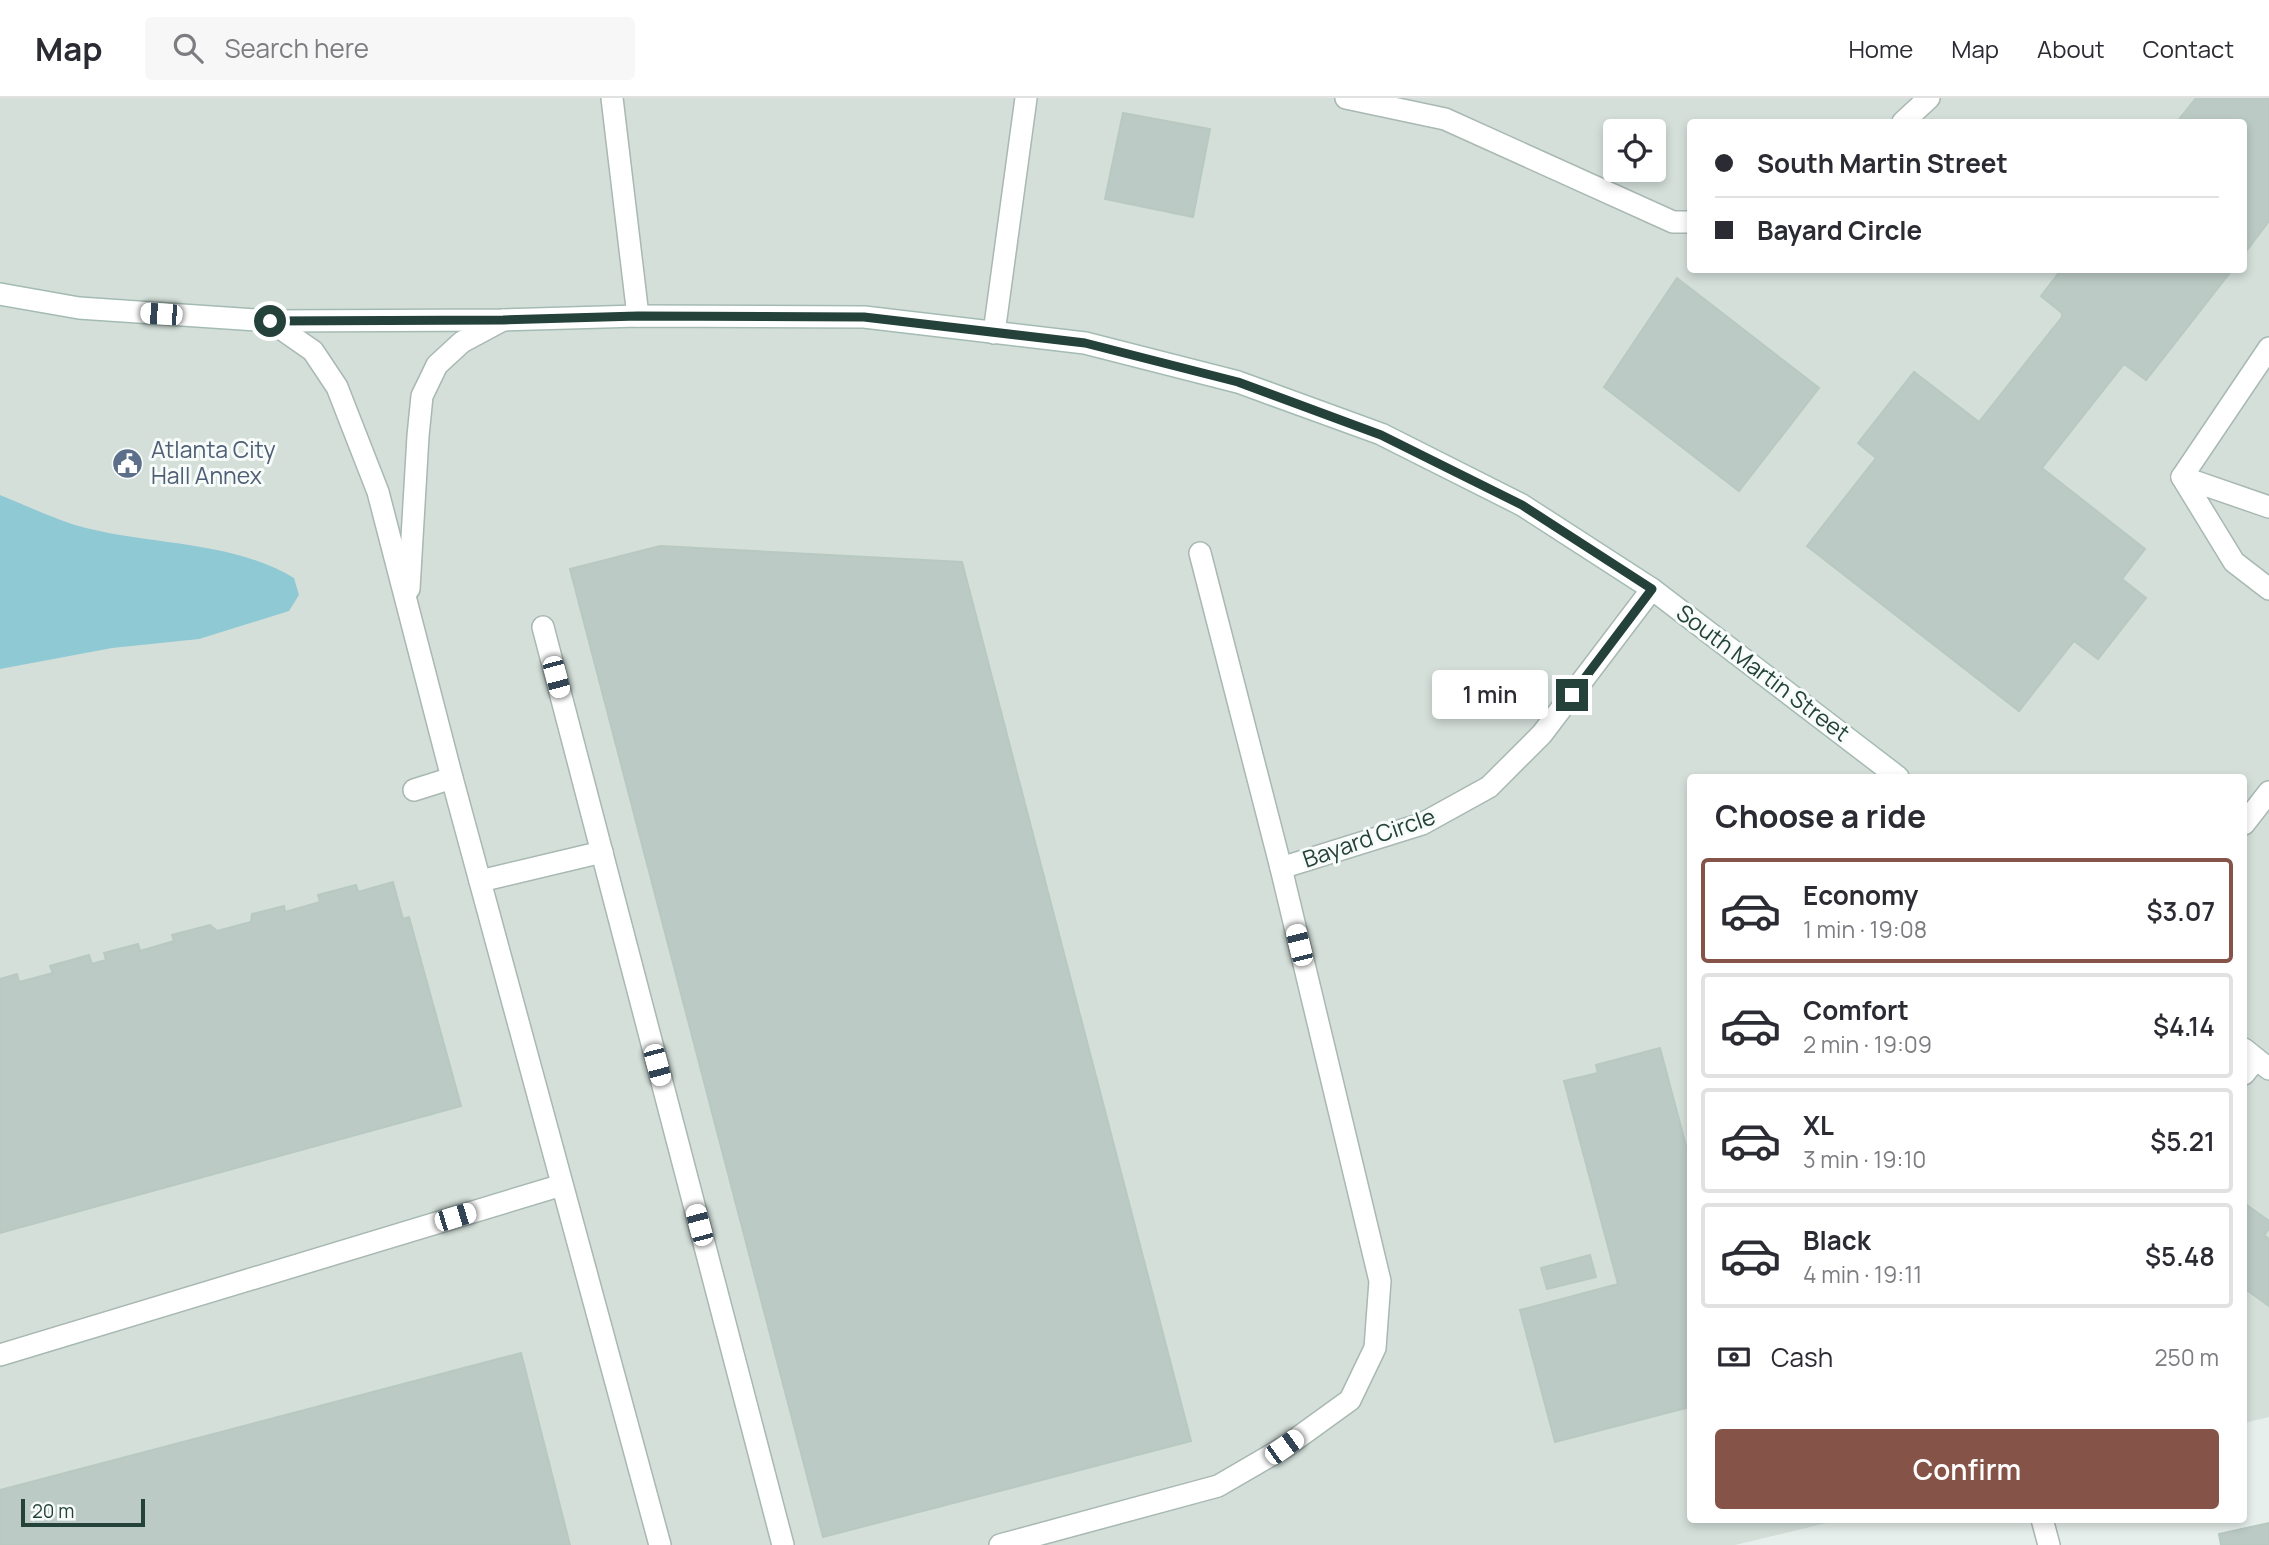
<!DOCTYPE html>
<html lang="en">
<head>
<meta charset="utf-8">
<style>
	:root { --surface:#fff; --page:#f7f7f7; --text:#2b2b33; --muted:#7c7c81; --line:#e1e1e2; --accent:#855347 }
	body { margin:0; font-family:Manrope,sans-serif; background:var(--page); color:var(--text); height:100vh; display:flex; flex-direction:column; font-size:26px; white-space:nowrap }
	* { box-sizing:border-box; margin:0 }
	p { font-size:23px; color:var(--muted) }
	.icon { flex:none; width:38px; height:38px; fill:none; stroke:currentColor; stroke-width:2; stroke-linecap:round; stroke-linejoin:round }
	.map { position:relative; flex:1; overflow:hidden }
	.panel { position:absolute; left:1687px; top:676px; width:560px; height:749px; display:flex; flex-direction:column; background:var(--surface); border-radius:7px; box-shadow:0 4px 10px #0003 }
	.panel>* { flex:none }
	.guide { position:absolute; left:1687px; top:21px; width:560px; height:154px; border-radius:7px; box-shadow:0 4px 10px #0003; display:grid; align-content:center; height:154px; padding:0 28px; background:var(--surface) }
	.buttons { position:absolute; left:1603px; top:21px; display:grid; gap:14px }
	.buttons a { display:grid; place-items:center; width:63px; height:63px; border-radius:7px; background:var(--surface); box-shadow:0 4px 10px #0003; font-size:35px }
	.scale { position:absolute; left:21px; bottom:18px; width:124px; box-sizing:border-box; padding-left:7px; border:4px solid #24423a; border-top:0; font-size:19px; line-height:24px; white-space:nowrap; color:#24423a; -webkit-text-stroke:5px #f7fbf9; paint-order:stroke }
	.end { position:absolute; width:32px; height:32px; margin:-16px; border:9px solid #24423a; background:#fff; box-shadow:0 0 0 4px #fff }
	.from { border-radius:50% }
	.bubble { position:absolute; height:49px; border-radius:7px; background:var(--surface); box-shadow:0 4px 10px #0003; font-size:23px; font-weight:600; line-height:49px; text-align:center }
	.car { position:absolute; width:21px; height:42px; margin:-21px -10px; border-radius:9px; box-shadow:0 0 5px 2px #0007; background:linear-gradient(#fff 24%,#345 0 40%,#fff 0 76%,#345 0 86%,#fff 0) }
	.guide b { display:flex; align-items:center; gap:24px; height:66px; font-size:26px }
	.guide b+b { border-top:2px solid var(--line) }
	.guide i { width:18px; height:18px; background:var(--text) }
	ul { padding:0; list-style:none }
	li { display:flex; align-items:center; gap:21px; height:105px; margin:0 14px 10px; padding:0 14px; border:4px solid var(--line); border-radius:7px }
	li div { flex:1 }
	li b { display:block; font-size:26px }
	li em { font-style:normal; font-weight:600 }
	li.selected { border-color:var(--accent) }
	li>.icon { width:63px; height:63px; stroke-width:1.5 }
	h2 { padding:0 28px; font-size:32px; line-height:84px }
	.pay { display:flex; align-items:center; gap:18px; height:77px; padding:0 28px; font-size:26px }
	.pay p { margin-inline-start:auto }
	.cta { display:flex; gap:14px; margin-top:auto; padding:14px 28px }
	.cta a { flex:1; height:80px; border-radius:7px; background:var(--accent); color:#fff; font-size:28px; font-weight:600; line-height:80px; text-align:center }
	header { display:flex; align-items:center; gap:42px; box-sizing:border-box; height:98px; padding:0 35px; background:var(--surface); border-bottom:2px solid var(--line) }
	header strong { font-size:33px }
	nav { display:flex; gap:38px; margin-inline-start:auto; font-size:24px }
	.search { width:490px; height:63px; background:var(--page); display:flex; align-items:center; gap:18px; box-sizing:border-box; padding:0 24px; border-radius:7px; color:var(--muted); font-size:26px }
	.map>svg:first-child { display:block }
	.built { fill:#d4dfda; fill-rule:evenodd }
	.water { fill:#8ec9d4 }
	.building { fill:#bbcac4; stroke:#b8c9c2; stroke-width:2 }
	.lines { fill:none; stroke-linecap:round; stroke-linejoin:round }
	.lane-casing { stroke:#a8b8b2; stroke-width:24 }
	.street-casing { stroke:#a8b8b2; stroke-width:24 }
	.secondary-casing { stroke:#a4bbb3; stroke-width:24 }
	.lane { stroke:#fff; stroke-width:21 }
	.street { stroke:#fff; stroke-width:21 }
	.secondary { stroke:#fff; stroke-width:21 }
	.route { stroke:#24423a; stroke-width:9 }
	.labels { text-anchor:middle; stroke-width:6; stroke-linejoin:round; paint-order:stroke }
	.service-label { font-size:23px; fill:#4e5e75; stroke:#f7fbf9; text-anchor:start }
	.street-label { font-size:23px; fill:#24423a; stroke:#f7fbf9 }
</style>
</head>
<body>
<header>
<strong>Map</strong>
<div class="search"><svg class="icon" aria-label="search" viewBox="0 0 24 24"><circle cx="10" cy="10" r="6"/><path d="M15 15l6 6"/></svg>Search here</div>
<nav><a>Home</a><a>Map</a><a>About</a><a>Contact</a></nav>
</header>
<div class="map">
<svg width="2269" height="1447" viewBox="0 0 2269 1447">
	<rect width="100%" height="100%" fill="#e6efeb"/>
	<path class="built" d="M0,0H2269V1319L2244,1325V679H1690V1421H1843L1735,1447H0ZM1690,24H2244V172H1690ZM1615,33H1654V72H1615Z"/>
	<path class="water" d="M0,397C25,407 50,419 75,427C147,448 229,441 294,480L299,497L289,513L199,541L112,550L0,571Z"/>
	<g class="building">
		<polygon points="2196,0 2269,0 2269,123 2244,156 2244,24 2177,24"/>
		<polygon points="1123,15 1210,31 1193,119 1105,101"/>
		<polygon points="2061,172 2232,172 2146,282 2124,266 2042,370 2145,451 2122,481 2146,500 2098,561 2074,543 2019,613 1807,448 1876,360 1858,345 1914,274 1979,324 2062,219 2062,215 2041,198"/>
		<polygon points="1677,180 1819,290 1739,393 1604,289"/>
		<polygon points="660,448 962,464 1191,1343 823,1439 570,471"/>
		<polygon points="393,784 403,821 409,819 461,1008 0,1135 0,881 17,876 19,884 53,875 50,868 89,857 92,866 106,862 104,855 138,846 140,853 174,843 172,837 210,827 217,833 251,824 252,816 284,808 285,814 320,804 318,797 356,787 358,794"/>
		<polygon points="1660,950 1690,1063 1690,1309 1555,1344 1520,1212 1618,1186 1564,983 1598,975 1596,967"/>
		<polygon points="2244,1105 2269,1123 2269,1131 2264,1137 2269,1141 2269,1208 2244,1190"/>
		<polygon points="1590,1157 1596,1179 1547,1191 1541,1170"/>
		<polygon points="521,1255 570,1447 0,1447 0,1392"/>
		<polygon points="2269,1425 2269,1447 2221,1447 2219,1436"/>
	</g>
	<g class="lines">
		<defs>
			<g id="lane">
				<polyline points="612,0 638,218"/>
				<polyline points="1346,0 1445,21 1673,124 1690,124"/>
				<polyline points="1903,24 1929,0"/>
				<polyline points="270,223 313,253 337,289 378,394 452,680 660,1447"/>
				<polyline points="994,235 1026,0"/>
				<polyline points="2182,379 2269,250"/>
				<polyline points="2269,409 2182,379 2234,464 2269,491"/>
				<polyline points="409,491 418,338 422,298 437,267 462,244 503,222"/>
				<polyline points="543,529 783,1447"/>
				<polyline points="414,692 452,680"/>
				<polyline points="480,783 602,754"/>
				<polyline points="2244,976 2256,961"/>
				<polyline points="0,1257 562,1087"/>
				<polyline points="1000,1447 1218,1388 1285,1349 1350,1302 1375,1250 1380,1183 1281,770 1200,455"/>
			</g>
			<g id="street">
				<polyline points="2244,726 2269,694"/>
				<polyline points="1281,770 1422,726 1489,689 1542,636 1652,491"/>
				<polyline points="2042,1421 2049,1447"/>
			</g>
			<g id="secondary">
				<polyline points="0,196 79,210 270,223 503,222 638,218 864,219 1085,245 1238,284 1381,336 1522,407 1652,491 1898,679"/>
				<polyline points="2244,951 2269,971"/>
			</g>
		</defs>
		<use href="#lane" class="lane-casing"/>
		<use href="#street" class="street-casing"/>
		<use href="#secondary" class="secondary-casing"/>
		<use href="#lane" class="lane"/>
		<use href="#street" class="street"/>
		<use href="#secondary" class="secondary"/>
	</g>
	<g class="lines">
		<polyline class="route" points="270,223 503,222 638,218 864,219 1085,245 1238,284 1381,337 1522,407 1652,491 1572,597"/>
	</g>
	<defs>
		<symbol id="civic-disc" viewBox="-11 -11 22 22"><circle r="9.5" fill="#5c6f8a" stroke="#f7fbf9"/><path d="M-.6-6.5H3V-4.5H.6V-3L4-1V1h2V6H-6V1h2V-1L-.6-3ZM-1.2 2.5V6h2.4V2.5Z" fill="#fff"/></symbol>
	</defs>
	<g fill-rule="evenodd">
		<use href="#civic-disc" x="110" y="348" width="35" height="35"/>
	</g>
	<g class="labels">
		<g class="service-label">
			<text x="151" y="360">Atlanta City<tspan x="151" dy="26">Hall Annex</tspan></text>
		</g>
		<g class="street-label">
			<text transform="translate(1763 575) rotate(37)" y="8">South Martin Street</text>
			<text transform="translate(1369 740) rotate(-19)" y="8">Bayard Circle</text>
		</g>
	</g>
</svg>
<div class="buttons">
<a><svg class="icon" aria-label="locate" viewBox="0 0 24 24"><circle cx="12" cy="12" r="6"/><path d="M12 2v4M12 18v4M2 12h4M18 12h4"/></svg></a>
</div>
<div class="scale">20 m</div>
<i class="end from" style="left:270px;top:223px"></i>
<i class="end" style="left:1572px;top:597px"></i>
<div class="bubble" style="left:1432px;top:572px;width:116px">1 min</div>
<i class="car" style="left:161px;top:216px;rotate:274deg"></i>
<i class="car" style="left:556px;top:579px;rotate:165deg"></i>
<i class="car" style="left:1299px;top:847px;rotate:346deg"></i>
<i class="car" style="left:657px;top:967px;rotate:165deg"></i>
<i class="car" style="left:455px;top:1119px;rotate:73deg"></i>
<i class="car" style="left:699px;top:1127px;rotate:345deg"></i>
<i class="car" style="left:1284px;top:1349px;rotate:54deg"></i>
<div class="guide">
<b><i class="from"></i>South Martin Street</b>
<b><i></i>Bayard Circle</b>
</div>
<section class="panel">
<h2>Choose a ride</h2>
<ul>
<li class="selected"><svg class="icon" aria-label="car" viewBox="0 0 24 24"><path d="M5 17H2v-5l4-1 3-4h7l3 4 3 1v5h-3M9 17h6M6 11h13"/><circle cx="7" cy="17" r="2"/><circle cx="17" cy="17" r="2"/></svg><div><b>Economy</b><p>1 min · 19:08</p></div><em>$3.07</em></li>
<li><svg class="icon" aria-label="car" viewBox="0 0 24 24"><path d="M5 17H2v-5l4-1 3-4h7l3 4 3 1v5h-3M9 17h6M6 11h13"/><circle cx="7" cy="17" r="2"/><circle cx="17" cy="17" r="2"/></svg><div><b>Comfort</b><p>2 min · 19:09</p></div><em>$4.14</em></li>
<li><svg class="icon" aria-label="car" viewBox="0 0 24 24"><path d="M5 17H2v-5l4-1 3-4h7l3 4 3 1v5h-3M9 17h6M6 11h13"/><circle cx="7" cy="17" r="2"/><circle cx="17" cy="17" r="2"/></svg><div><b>XL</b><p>3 min · 19:10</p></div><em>$5.21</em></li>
<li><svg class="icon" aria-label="car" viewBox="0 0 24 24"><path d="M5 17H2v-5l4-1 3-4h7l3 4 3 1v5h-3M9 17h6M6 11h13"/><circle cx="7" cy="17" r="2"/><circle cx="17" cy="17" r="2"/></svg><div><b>Black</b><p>4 min · 19:11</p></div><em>$5.48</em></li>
</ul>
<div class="pay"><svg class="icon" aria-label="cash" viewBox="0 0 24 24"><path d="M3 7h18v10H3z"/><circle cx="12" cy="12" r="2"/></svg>Cash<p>250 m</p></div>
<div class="cta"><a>Confirm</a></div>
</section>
</div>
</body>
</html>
